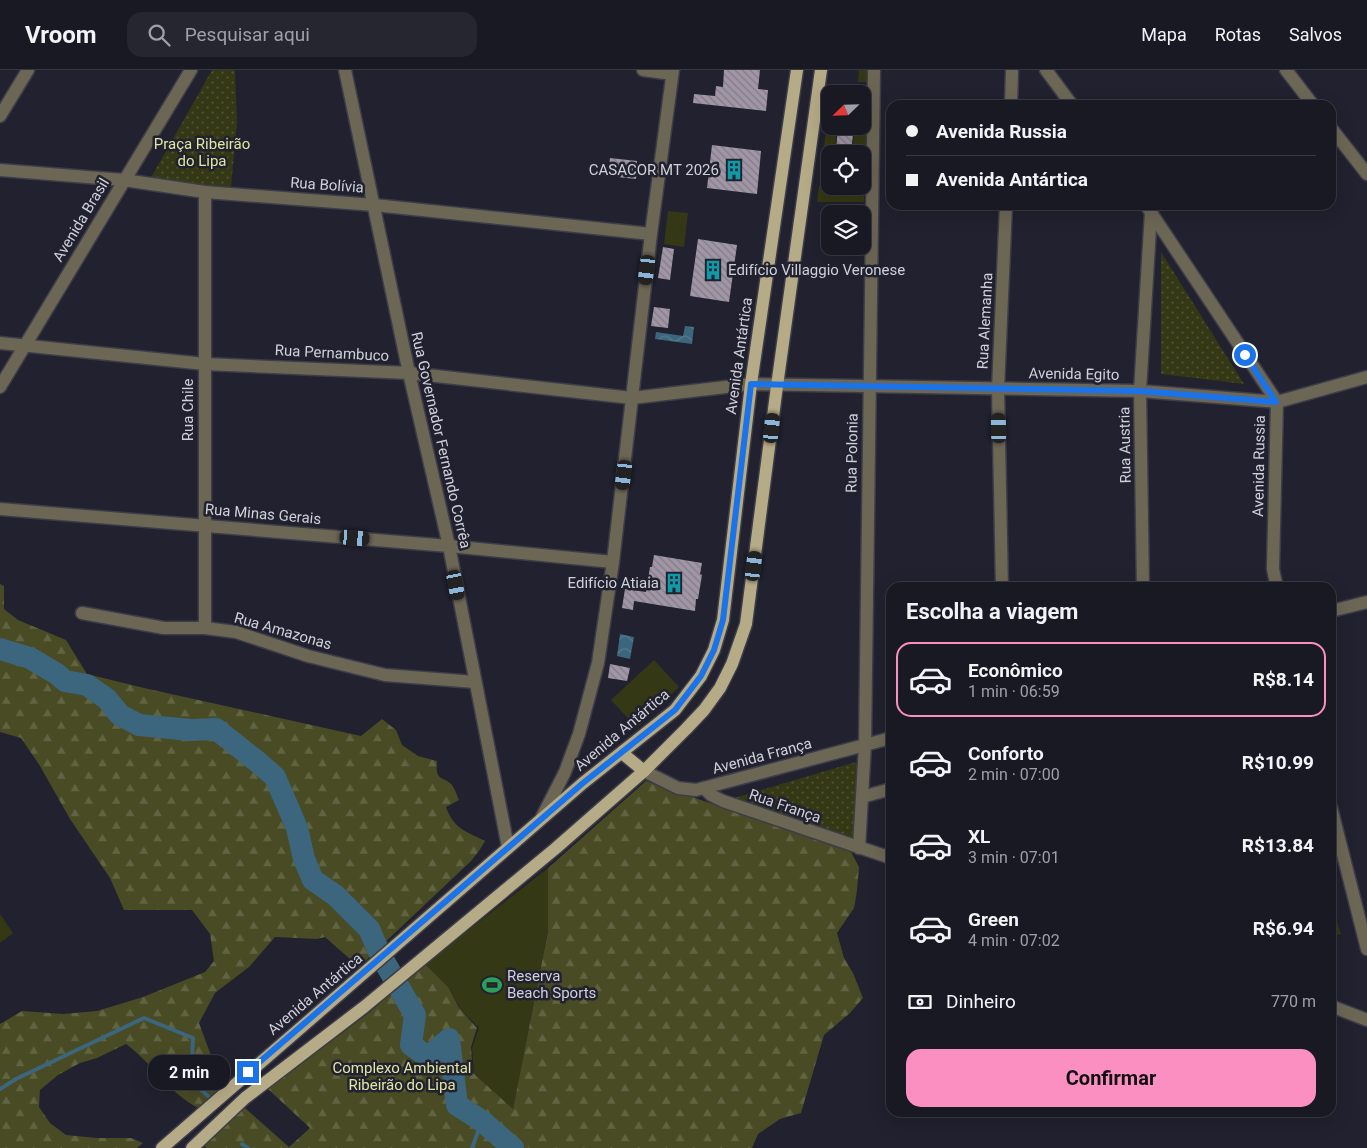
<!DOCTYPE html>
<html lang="pt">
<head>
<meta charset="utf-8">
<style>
	:root { --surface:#191923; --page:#262630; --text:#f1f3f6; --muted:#9fa0a6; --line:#373841; --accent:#fc8fc2 }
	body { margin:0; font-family:Roboto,sans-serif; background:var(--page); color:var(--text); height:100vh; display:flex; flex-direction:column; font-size:19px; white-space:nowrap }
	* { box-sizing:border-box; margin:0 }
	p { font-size:16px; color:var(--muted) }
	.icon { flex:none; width:28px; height:28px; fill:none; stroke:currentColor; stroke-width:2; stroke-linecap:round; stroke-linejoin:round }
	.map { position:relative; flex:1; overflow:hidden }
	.panel { position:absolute; left:886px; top:512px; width:450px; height:535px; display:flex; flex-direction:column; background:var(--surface); border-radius:15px; box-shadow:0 5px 20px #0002,0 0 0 1px var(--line) }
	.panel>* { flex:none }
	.banner { position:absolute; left:886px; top:30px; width:450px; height:110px; border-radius:15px; box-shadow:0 5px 20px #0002,0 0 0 1px var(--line); display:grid; align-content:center; height:110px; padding:0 20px; background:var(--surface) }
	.needle { width:32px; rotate:247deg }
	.controls { position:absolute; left:821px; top:15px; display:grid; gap:10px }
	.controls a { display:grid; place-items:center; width:50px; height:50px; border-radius:10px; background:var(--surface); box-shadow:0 5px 20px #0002,0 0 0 1px var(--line); font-size:25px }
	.end { position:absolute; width:22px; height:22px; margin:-11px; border:6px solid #1a73e8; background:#fff; box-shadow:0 0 0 2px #fff }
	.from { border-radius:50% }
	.bubble { position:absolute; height:35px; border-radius:15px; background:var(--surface); box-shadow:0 5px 20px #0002,0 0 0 1px var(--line); font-size:16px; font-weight:700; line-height:35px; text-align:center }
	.car { position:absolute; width:15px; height:30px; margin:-15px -8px; border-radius:6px; box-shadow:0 0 4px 1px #0007; background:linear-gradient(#222 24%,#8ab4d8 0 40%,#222 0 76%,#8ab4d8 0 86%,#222 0) }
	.banner b { display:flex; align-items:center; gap:18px; height:48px; font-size:19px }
	.banner b+b { border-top:1px solid var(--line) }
	.banner i { width:12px; height:12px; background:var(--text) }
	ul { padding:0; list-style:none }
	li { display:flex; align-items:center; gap:15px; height:75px; margin:0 10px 8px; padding:0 10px; border:2px solid transparent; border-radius:15px }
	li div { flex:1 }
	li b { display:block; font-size:19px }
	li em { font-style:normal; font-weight:700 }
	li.active { border-color:var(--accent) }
	li>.icon { width:45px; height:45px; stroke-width:1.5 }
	h2 { padding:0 20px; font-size:22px; line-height:60px }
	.pay { display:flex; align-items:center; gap:12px; height:55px; padding:0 20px; font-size:19px }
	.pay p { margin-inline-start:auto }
	.cta { display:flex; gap:10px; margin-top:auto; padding:10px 20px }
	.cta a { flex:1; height:58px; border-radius:15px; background:var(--accent); color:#111; font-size:20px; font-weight:700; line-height:58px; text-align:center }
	header { display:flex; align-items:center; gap:30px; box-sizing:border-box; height:70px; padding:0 25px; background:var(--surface); border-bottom:1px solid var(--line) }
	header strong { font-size:24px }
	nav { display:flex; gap:28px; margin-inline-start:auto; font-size:18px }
	.search { width:350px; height:45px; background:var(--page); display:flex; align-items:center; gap:12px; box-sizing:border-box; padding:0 18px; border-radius:15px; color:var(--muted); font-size:19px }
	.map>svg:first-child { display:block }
	.green { fill:#353814 }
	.forest { fill:url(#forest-firs) }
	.park { fill:url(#park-dots) }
	.water { fill:url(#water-waves) }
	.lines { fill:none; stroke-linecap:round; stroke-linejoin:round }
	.stream { stroke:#3c667d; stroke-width:4 }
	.river { stroke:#3c667d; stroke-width:22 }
	.building { fill:url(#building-back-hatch) }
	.minor-casing { stroke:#3d3d4a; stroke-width:15 }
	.major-casing { stroke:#3d3d4a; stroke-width:15 }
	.minor { stroke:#6c6655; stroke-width:12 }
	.major { stroke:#b6ab87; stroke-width:12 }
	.route { stroke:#1a73e8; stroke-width:6 }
	.labels { text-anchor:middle; stroke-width:5; stroke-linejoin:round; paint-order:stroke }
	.park-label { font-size:15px; fill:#dfe6a1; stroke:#21212f }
	.poi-label { font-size:15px; fill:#d0d0da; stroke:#21212f; text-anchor:end }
	.street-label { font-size:15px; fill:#d0d0da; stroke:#21212f }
</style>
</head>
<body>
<header>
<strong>Vroom</strong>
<div class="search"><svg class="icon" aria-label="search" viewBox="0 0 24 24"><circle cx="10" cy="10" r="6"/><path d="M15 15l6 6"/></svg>Pesquisar aqui</div>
<nav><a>Mapa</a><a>Rotas</a><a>Salvos</a></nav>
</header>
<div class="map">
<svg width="1367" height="1078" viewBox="0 0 1367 1078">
	<defs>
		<pattern id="forest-firs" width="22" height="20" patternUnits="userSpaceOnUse" patternTransform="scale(1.25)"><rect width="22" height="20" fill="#484b23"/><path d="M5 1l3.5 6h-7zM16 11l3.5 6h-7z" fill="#616442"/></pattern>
		<pattern id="park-dots" width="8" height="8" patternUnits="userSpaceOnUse" patternTransform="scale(1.25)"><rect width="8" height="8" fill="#353814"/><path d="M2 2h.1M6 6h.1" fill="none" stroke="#515436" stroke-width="1.8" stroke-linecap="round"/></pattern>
		<pattern id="water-waves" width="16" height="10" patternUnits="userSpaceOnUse" patternTransform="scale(1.25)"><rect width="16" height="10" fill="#3c667d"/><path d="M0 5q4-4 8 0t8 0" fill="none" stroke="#577b8f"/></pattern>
		<pattern id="building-back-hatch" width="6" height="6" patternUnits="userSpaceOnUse" patternTransform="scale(1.25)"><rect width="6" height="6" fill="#a196a6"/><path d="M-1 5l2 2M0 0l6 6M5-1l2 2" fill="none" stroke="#837c88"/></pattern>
	</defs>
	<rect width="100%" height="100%" fill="#21212f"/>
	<g class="green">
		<polygon points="859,0 868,0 868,12 858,12"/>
		<polygon points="862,24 869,24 865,109 863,109 862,84 830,84 830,91 826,91 825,105 820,105 830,33 830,56 837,56 835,82 852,83 854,63 859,63 860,56 862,56"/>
		<polygon points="822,115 864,117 864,132 817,132 819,116"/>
		<polygon points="668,141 688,143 684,177 664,174"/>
		<polygon points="654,590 679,617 637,658 611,630"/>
		<polygon points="548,798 548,860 513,1039 474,1004 472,978 479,958 460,939 450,919 425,894"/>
		<polygon points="1331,834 1341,864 1331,866"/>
		<polygon points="0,844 13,863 0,873"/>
	</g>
	<g class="forest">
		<path d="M0,514L4,516V539L18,550L66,570L87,604L144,618L361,666L382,649L396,660L402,675L418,686L437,691C435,713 443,705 452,715C455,719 457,726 459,730L446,737C454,759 465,761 485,771L479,781L471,791L359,897L325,867L317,869L275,867L249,897L215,923L199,953L223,1018L198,1038C167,1021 153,994 126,974L97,988L80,993L58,1005L40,1020L39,1037L50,1053L66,1065L97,1068H131L143,1073L137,1078H0V954L22,941L63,944L97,941L143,927L205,902L214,891L210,864L192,840H124L110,808L70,749L40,696L21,668L0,662Z"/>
		<polygon points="646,711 851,782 859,797 857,821 854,838 837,863 844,888 853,903 863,928 850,943 824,965 801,1043 780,1049 758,1064 752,1078 206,1078 203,1072 245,1038 289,1077 310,1058 268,1019 370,942 425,894 449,918 459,938 477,958 471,977 473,1003 513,1039 548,861 548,798"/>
	</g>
	<g class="park">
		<polygon points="212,0 235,0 237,52 231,117 149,111"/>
		<polygon points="1161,182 1244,314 1161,304"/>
		<polygon points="856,692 860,698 854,768 846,770 731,729"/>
	</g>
	<g class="water">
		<polygon points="685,256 694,257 692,274 655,269 656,262 683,266"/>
		<polygon points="620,564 634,567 630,589 617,586"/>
	</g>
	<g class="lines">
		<g class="stream">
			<polyline points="0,1019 16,1009 144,948 193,968 191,1011 208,1026"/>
			<polyline points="242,1074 248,1078"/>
			<polyline points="472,1078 482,1051"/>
		</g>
		<polyline class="river" points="0,579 30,588 57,604 65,611 87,615 107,629 120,645 139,655 191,660 216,659 259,693 275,707 297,758 304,789 313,810 335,825 369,859 381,886 415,945 411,975 428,987 449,969 457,1035 482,1051 513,1078"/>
	</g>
	<g class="building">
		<polygon points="724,0 760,0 758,19 768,20 766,41 693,33 694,24 715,26 716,16 723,17"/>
		<polygon points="838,56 854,56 851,82 836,81"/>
		<polygon points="712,75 761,81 757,124 707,118"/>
		<polygon points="610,88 637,91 636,109 608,106"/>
		<polygon points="698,169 737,175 729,232 690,226"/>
		<polygon points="663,177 674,179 670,210 658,208"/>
		<polygon points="654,237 670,239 668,258 651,256"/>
		<polygon points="654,485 702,493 700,504 702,505 698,529 696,529 695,541 634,531 633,540 622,538 625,519 646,522 650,497 652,497"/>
		<polygon points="610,594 630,598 627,611 608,608"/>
	</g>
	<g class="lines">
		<defs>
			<g id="minor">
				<polyline points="345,0 409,303 449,476 508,777"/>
				<polyline points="643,0 672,4"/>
				<polyline points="1046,0 1072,35"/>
				<polyline points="1286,0 1313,35"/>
				<polyline points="1011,35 1012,0"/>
				<polyline points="0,46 28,0"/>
				<polyline points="1331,58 1367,104"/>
				<polyline points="0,100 124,110 205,122 374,135 651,164"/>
				<polyline points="1146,135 1277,332 1273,499 1277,518"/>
				<polyline points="0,273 205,294 409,303 632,328 751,314 1140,321 1277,332 1367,307"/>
				<polyline points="0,317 191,0"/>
				<polyline points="0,439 449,476 613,492"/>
				<polyline points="1002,518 998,319 1006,135"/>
				<polyline points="1143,518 1140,321 1151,142"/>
				<polyline points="1331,541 1367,532"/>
				<polyline points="82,543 164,558 205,558 236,562 308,586 385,605 475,612"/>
				<polyline points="205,558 205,122"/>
				<polyline points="644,701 678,718 696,720 891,668"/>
				<polyline points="704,718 711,725 723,731 891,788"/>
				<polyline points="862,727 891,719"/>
				<polyline points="1331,737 1367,879"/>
				<polyline points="542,747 565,702 579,664 598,593 613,492 651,164 673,0"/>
				<polyline points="859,778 865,675 874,0"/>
				<polyline points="1331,936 1367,950"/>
			</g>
			<g id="major">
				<polyline points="622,683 644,701"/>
				<polyline points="162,1078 583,713 675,640 701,606 714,580 723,550 751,314 797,0"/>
				<polyline points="192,1078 245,1028 364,937 556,778 644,701 686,659 704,640 720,618 732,594 746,554 777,316 821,0"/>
			</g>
		</defs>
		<use href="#minor" class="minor-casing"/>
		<use href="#major" class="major-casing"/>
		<use href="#minor" class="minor"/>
		<use href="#major" class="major"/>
	</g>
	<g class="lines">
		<polyline class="route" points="248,1002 583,713 675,640 701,606 714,580 723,550 751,314 1140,321 1276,332 1245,285"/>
	</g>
	<defs>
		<symbol id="building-bare" viewBox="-9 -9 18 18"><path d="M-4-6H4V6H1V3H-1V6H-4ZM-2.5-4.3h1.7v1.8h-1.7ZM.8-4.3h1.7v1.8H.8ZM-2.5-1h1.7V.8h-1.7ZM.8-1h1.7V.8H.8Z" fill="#0f9aa8" stroke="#21212f" stroke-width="2.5" paint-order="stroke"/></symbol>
		<symbol id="stadium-bare" viewBox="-9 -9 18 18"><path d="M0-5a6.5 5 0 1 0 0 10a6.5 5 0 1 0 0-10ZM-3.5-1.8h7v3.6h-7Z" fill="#2e9e5b" stroke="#21212f" stroke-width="2.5" paint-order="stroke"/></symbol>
	</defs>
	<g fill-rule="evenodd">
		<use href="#building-bare" x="720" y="86" width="28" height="28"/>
		<use href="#building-bare" x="699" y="186" width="28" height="28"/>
		<use href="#building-bare" x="660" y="499" width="28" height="28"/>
		<use href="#stadium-bare" x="478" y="901" width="28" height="28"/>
	</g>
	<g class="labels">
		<g class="park-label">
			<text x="202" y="79">Praça Ribeirão<tspan x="202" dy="17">do Lipa</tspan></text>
			<text x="402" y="1003">Complexo Ambiental<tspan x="402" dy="17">Ribeirão do Lipa</tspan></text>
		</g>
		<g class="poi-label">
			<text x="719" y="105">CASACOR MT 2026</text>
			<text x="728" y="205" text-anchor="start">Edifício Villaggio Veronese</text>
			<text x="659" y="518">Edifício Atiaia</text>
			<text x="507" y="911" text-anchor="start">Reserva<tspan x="507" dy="17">Beach Sports</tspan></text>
		</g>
		<g class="street-label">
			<text transform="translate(327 115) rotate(4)" y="5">Rua Bolívia</text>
			<text transform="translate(81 150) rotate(-59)" y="5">Avenida Brasil</text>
			<text transform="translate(985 251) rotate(-87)" y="5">Rua Alemanha</text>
			<text transform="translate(332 283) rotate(3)" y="5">Rua Pernambuco</text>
			<text transform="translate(739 286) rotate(-82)" y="5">Avenida Antártica</text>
			<text transform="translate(1074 304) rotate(1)" y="5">Avenida Egito</text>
			<text transform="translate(188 340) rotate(-90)" y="5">Rua Chile</text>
			<text transform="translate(441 370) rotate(77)" y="5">Rua Governador Fernando Corrêa</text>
			<text transform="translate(1125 375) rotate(-91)" y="5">Rua Austria</text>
			<text transform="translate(852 383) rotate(-89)" y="5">Rua Polonia</text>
			<text transform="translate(1259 396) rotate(-89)" y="5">Avenida Russia</text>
			<text transform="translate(263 444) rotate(5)" y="5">Rua Minas Gerais</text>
			<text transform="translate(283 561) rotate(16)" y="5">Rua Amazonas</text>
			<text transform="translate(622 660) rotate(-40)" y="5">Avenida Antártica</text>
			<text transform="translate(762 686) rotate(-15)" y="5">Avenida França</text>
			<text transform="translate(785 736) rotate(19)" y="5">Rua França</text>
			<text transform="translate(315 924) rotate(-40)" y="5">Avenida Antártica</text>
		</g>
	</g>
</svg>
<div class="controls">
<a><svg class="needle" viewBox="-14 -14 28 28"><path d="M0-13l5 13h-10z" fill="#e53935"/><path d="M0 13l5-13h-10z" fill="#9fa0a6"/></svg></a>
<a><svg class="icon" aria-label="locate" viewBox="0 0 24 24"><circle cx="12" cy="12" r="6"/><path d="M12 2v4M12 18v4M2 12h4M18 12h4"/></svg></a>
<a><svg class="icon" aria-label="layers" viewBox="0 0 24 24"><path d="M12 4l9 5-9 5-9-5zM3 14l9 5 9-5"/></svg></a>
</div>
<i class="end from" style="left:1245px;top:285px"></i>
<i class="end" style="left:248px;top:1002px"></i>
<div class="bubble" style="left:148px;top:985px;width:82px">2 min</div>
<i class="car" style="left:647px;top:200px;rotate:187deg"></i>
<i class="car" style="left:772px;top:358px;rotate:6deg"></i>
<i class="car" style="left:999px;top:358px;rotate:359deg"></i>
<i class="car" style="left:624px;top:405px;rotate:187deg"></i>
<i class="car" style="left:355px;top:468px;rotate:95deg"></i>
<i class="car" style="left:754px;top:496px;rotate:7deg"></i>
<i class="car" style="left:456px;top:515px;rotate:169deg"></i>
<div class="banner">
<b><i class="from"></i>Avenida Russia</b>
<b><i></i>Avenida Antártica</b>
</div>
<section class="panel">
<h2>Escolha a viagem</h2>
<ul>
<li class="active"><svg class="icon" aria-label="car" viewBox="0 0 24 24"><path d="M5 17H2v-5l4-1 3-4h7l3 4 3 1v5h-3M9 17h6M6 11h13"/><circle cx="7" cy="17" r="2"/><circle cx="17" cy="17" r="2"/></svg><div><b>Econômico</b><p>1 min · 06:59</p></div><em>R$8.14</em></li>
<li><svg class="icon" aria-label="car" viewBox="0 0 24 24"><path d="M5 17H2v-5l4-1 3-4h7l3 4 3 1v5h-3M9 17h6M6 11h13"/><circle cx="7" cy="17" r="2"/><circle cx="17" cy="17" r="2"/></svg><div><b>Conforto</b><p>2 min · 07:00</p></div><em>R$10.99</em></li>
<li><svg class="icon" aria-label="car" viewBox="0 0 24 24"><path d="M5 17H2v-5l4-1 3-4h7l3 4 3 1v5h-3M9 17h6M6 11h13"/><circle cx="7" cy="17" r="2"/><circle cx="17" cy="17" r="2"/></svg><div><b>XL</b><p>3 min · 07:01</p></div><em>R$13.84</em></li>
<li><svg class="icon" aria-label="car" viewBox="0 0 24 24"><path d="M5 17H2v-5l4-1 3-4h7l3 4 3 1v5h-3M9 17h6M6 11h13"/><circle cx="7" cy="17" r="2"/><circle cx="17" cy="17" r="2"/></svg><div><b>Green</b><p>4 min · 07:02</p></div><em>R$6.94</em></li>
</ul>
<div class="pay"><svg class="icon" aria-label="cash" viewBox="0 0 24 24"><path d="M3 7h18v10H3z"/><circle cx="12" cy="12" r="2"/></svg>Dinheiro<p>770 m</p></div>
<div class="cta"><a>Confirmar</a></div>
</section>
</div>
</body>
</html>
